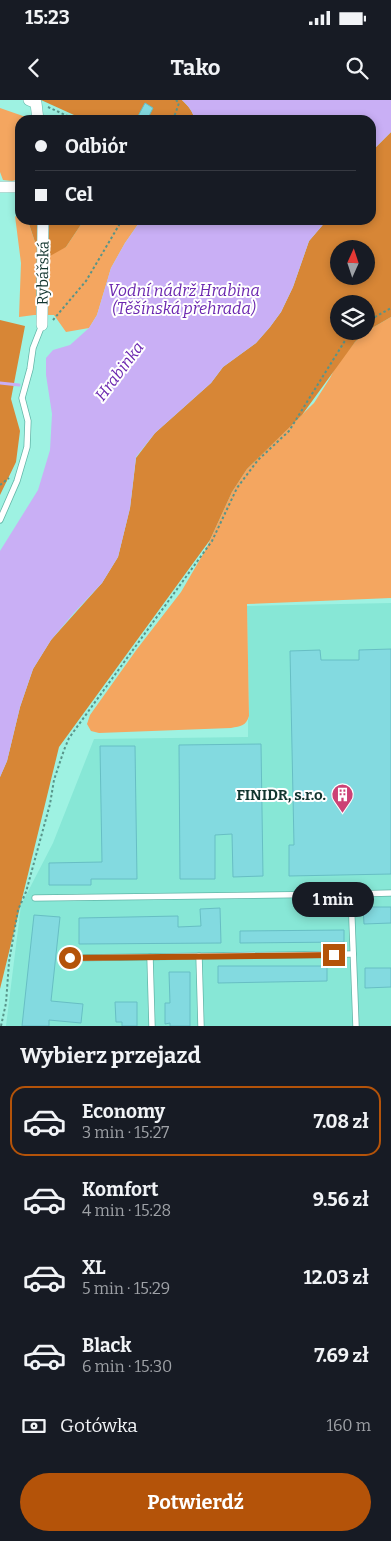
<!DOCTYPE html>
<html lang="pl">
<head>
<meta charset="utf-8">
<style>
	:root { --surface:#171b24; --page:#20242c; --text:#f1f3f6; --muted:#9ea1a6; --line:#363941; --accent:#b45309 }
	body { margin:0; font-family:Bitter,serif; background:var(--page); color:var(--text); height:100vh; display:flex; flex-direction:column; font-size:19px; white-space:nowrap }
	* { box-sizing:border-box; margin:0 }
	p { font-size:16px; color:var(--muted) }
	.icon { flex:none; width:28px; height:28px; fill:none; stroke:currentColor; stroke-width:2; stroke-linecap:round; stroke-linejoin:round }
	.map { position:relative; height:926px; overflow:hidden }
	.panel { display:flex; flex-direction:column; background:var(--surface); flex:1 }
	.panel>* { flex:none }
	.top-card { position:absolute; left:15px; top:15px; width:361px; height:110px; border-radius:15px; box-shadow:0 2px 8px #0003; display:grid; align-content:center; height:110px; padding:0 20px; background:var(--surface) }
	.needle { width:32px; rotate:3deg }
	.fabs { position:absolute; left:330px; top:140px; display:grid; gap:10px }
	.fabs a { display:grid; place-items:center; width:45px; height:45px; border-radius:50%; background:var(--surface); box-shadow:0 2px 8px #0003; font-size:25px }
	.end { position:absolute; width:22px; height:22px; margin:-11px; border:6px solid #b45309; background:#fff; box-shadow:0 0 0 2px #fff }
	.from { border-radius:50% }
	.bubble { position:absolute; height:35px; border-radius:18px; background:var(--surface); box-shadow:0 2px 8px #0003; font-size:16px; font-weight:700; line-height:35px; text-align:center }
	.top-card b { display:flex; align-items:center; gap:18px; height:48px; font-size:19px }
	.top-card b+b { border-top:1px solid var(--line) }
	.top-card i { width:12px; height:12px; background:var(--text) }
	ul { padding:0; list-style:none }
	li { display:flex; align-items:center; gap:15px; height:70px; margin:0 10px 8px; padding:0 10px; border:2px solid transparent; border-radius:15px }
	li div { flex:1 }
	li b { display:block; font-size:19px }
	li em { font-style:normal; font-weight:700 }
	li.active { border-color:var(--accent) }
	li>.icon { width:45px; height:45px; stroke-width:1.5 }
	h2 { padding:0 20px; font-size:22px; line-height:60px }
	.pay { display:flex; align-items:center; gap:12px; height:55px; padding:0 20px; font-size:19px }
	.pay p { margin-inline-start:auto }
	.button { display:flex; gap:10px; margin-top:auto; padding:10px 20px }
	.button a { flex:1; height:58px; border-radius:30px; background:var(--accent); color:#fff; font-size:20px; font-weight:700; line-height:58px; text-align:center }
	.status { display:flex; justify-content:space-between; align-items:center; height:35px; padding:0 25px; background:var(--surface); direction:ltr }
	.status svg { height:14px; fill:currentColor }
	header { display:flex; justify-content:space-between; align-items:center; height:65px; padding:0 20px; background:var(--surface); font-size:22px; font-weight:700 }
	.map>svg:first-child { display:block }
	.built { fill:#87e7d6 }
	.green { fill:#f4a660 }
	.forest { fill:#d78636; fill-rule:evenodd }
	.water { fill:#c9aff5 }
	.lines { fill:none; stroke-linecap:round; stroke-linejoin:round }
	.stream { stroke:#c9aff5; stroke-width:3 }
	.building { fill:#83dae0; stroke:#67bec4 }
	.lane-casing { stroke:#63b6a8; stroke-width:7 }
	.street-casing { stroke:#63b6a8; stroke-width:12 }
	.path { stroke:#589489; stroke-width:2; stroke-dasharray:2.5 2.5; stroke-linecap:butt }
	.lane { stroke:#fff; stroke-width:5.5 }
	.street { stroke:#fff; stroke-width:11 }
	.route { stroke:#b45309; stroke-width:6 }
	.labels { text-anchor:middle; stroke-width:4; stroke-linejoin:round; paint-order:stroke }
	.street-label { font-size:15px; fill:#11352f; stroke:#fff }
	.poi-label { font-size:15px; font-weight:bold; fill:#11352f; stroke:#fff; text-anchor:end }
	.water-label { font-size:16px; font-style:italic; fill:#6b27af; stroke:#fff }
</style>
</head>
<body>
<div class="status"><b>15:23</b><svg viewBox="0 0 49 12"><path d="M0 12V9h3v3zM5 12V6h3v6zM10 12V3h3v9zM15 12V0h3v12zM26 1h20v11H26zM47 4h2v5h-2z"/></svg></div>
<header><svg class="icon" aria-label="back" viewBox="0 0 24 24"><path d="M15 5l-7 7 7 7"/></svg>Tako<svg class="icon" aria-label="search" viewBox="0 0 24 24"><circle cx="10" cy="10" r="6"/><path d="M15 15l6 6"/></svg></header>
<div class="map">
<svg width="391" height="926" viewBox="0 0 391 926">
	<rect width="100%" height="100%" fill="#9ef2e2"/>
	<polygon class="built" points="391,503 391,926 6,926 21,805 53,743 94,639 248,637 248,620 249,616 247,506"/>
	<g class="green">
		<polygon points="0,8 23,16 48,17 53,20 20,20 20,79 12,81 3,80 0,72"/>
		<polygon points="15,116 29,124 39,154 66,147 84,120 141,120 125,143 111,168 97,215 89,228 66,232 54,215 34,215 19,217 21,163"/>
		<path d="M391,217V498L247,504L249,616C246,626 241,626 231,628L99,633L91,631L87,624L90,615L137,549L181,492L206,449L232,392L247,369L314,303L330,278L337,264L355,242L367,231Z"/>
	</g>
	<g class="forest">
		<path d="M41,0H182C188,6 194,12 194,20H85Z"/>
		<path d="M391,32V217L367,231L355,242L302,315L247,369L232,392L210,440L59,647L0,889V677L7,661L20,607L33,569L51,540L102,483L118,457L130,408L136,358L155,333L211,283L223,267L256,243L270,227L281,212L293,187L309,141L327,120H371V54L375,48ZM339,149H366V176H339ZM339,204H366V231H339Z"/>
		<polygon points="21,120 84,120 66,147 50,156 39,154 29,124"/>
		<polygon points="0,220 25,226 11,299 20,331 16,362 0,395"/>
	</g>
	<g class="water">
		<path d="M182,0H391V32L375,48L371,54V20H194C194,12 188,6 182,0Z"/>
		<polygon points="141,120 327,120 309,141 293,187 281,212 270,227 256,243 223,267 211,283 155,333 136,357 130,408 118,457 102,483 73,514 51,540 33,569 20,607 7,661 0,677 0,451 38,390 50,350 52,314 46,275 46,258 53,250 70,245 89,228 97,215 111,168 125,143"/>
	</g>
	<g class="lines">
		<polyline class="stream" points="0,283 19,285"/>
	</g>
	<g class="building">
		<polygon points="145,3 153,8 147,20 136,20"/>
		<polygon points="391,549 391,774 289,776 289,745 294,745 290,551 320,550 321,560 359,560 359,550"/>
		<polygon points="261,644 263,776 233,777 232,734 215,735 215,779 180,779 179,645"/>
		<polygon points="100,646 135,646 137,779 91,779 91,785 49,785 49,763 102,762"/>
		<polygon points="363,807 391,807 391,823 364,824"/>
		<polygon points="220,808 221,843 79,844 79,818 178,816 178,827 201,826 200,809"/>
		<polygon points="34,815 60,817 51,901 83,904 81,923 49,920 49,926 22,926"/>
		<polygon points="344,830 344,842 240,843 240,831"/>
		<polygon points="218,866 327,866 327,881 218,883"/>
		<polygon points="365,868 391,868 391,887 365,888"/>
		<polygon points="169,872 190,872 190,926 170,926 170,923 165,924 165,903 170,903"/>
		<polygon points="115,902 137,902 137,926 122,926 122,922 116,922"/>
	</g>
	<g class="lines">
		<defs>
			<g id="lane">
				<polyline points="0,420 17,381 27,347 28,321 22,298 30,269 33,248 42,225"/>
				<polyline points="351,794 391,793"/>
				<polyline points="35,798 351,794 356,926"/>
				<polyline points="199,856 201,926"/>
				<polyline points="150,857 152,926"/>
				<polyline points="70,858 353,854"/>
			</g>
			<g id="street">
				<polyline points="29,0 36,3 38,20"/>
				<polyline points="0,87 20,87"/>
				<polyline points="42,225 43,120"/>
			</g>
		</defs>
		<use href="#lane" class="lane-casing"/>
		<use href="#street" class="street-casing"/>
		<g class="path">
			<polyline points="48,7 76,20"/>
			<polyline points="173,20 179,3 176,0"/>
			<polyline points="53,220 86,181 122,120"/>
			<polyline points="366,222 391,208"/>
			<polyline points="0,385 9,378"/>
			<polyline points="1,926 6,903 9,862 18,810 26,792 50,704 54,680 64,650 69,638 212,441 237,388 258,360 289,331 351,231"/>
		</g>
		<use href="#lane" class="lane"/>
		<use href="#street" class="street"/>
	</g>
	<g class="lines">
		<polyline class="route" points="70,858 334,855"/>
	</g>
	<defs>
		<symbol id="building-pin" viewBox="-11 -11 22 30"><path d="M0 17L-7.5 6A9.5 9.5 0 1 1 7.5 6Z" fill="#cc4175" stroke="#fff"/><path d="M-4-6H4V6H1V3H-1V6H-4ZM-2.5-4.3h1.7v1.8h-1.7ZM.8-4.3h1.7v1.8H.8ZM-2.5-1h1.7V.8h-1.7ZM.8-1h1.7V.8H.8Z" fill="#fff"/></symbol>
	</defs>
	<g fill-rule="evenodd">
		<use href="#building-pin" x="330" y="682" width="25" height="34"/>
	</g>
	<g class="labels">
		<g class="street-label">
			<text transform="translate(43 173) rotate(-89)" y="5">Rybářská</text>
		</g>
		<g class="poi-label">
			<text x="326" y="700">FINIDR, s.r.o.</text>
		</g>
		<g class="water-label">
			<text x="184" y="196">Vodní nádrž Hrabina<tspan x="184" dy="18">(Těšínská přehrada)</tspan></text>
			<text transform="translate(119 271) rotate(-53)" y="6">Hrabinka</text>
		</g>
	</g>
</svg>
<div class="fabs">
<a><svg class="needle" viewBox="-14 -14 28 28"><path d="M0-13l5 13h-10z" fill="#e53935"/><path d="M0 13l5-13h-10z" fill="#9ea1a6"/></svg></a>
<a><svg class="icon" aria-label="layers" viewBox="0 0 24 24"><path d="M12 4l9 5-9 5-9-5zM3 14l9 5 9-5"/></svg></a>
</div>
<i class="end from" style="left:70px;top:858px"></i>
<i class="end" style="left:334px;top:855px"></i>
<div class="bubble" style="left:292px;top:782px;width:82px">1 min</div>
<div class="top-card">
<b><i class="from"></i>Odbiór</b>
<b><i></i>Cel</b>
</div>
</div>
<section class="panel">
<h2>Wybierz przejazd</h2>
<ul>
<li class="active"><svg class="icon" aria-label="car" viewBox="0 0 24 24"><path d="M5 17H2v-5l4-1 3-4h7l3 4 3 1v5h-3M9 17h6M6 11h13"/><circle cx="7" cy="17" r="2"/><circle cx="17" cy="17" r="2"/></svg><div><b>Economy</b><p>3 min · 15:27</p></div><em>7.08 zł</em></li>
<li><svg class="icon" aria-label="car" viewBox="0 0 24 24"><path d="M5 17H2v-5l4-1 3-4h7l3 4 3 1v5h-3M9 17h6M6 11h13"/><circle cx="7" cy="17" r="2"/><circle cx="17" cy="17" r="2"/></svg><div><b>Komfort</b><p>4 min · 15:28</p></div><em>9.56 zł</em></li>
<li><svg class="icon" aria-label="car" viewBox="0 0 24 24"><path d="M5 17H2v-5l4-1 3-4h7l3 4 3 1v5h-3M9 17h6M6 11h13"/><circle cx="7" cy="17" r="2"/><circle cx="17" cy="17" r="2"/></svg><div><b>XL</b><p>5 min · 15:29</p></div><em>12.03 zł</em></li>
<li><svg class="icon" aria-label="car" viewBox="0 0 24 24"><path d="M5 17H2v-5l4-1 3-4h7l3 4 3 1v5h-3M9 17h6M6 11h13"/><circle cx="7" cy="17" r="2"/><circle cx="17" cy="17" r="2"/></svg><div><b>Black</b><p>6 min · 15:30</p></div><em>7.69 zł</em></li>
</ul>
<div class="pay"><svg class="icon" aria-label="cash" viewBox="0 0 24 24"><path d="M3 7h18v10H3z"/><circle cx="12" cy="12" r="2"/></svg>Gotówka<p>160 m</p></div>
<div class="button"><a>Potwierdź</a></div>
</section>
</body>
</html>
